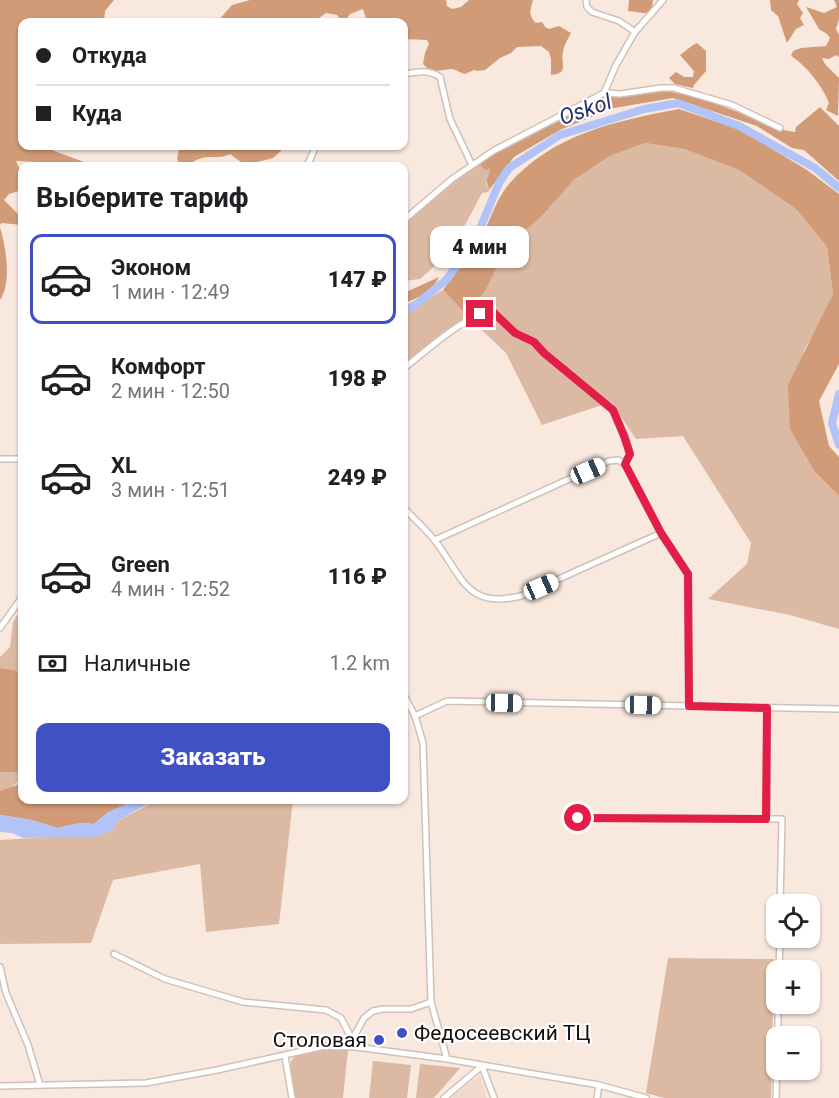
<!DOCTYPE html>
<html lang="ru">
<head>
<meta charset="utf-8">
<style>
	:root { --surface:#fff; --page:#f6f6f6; --text:#202124; --muted:#757577; --line:#e0e0e0; --accent:#4051c5 }
	body { margin:0; font-family:Roboto,sans-serif; background:var(--page); color:var(--text); height:100vh; display:flex; flex-direction:column; font-size:22px; white-space:nowrap }
	* { box-sizing:border-box; margin:0 }
	p { font-size:20px; color:var(--muted) }
	.icon { flex:none; width:33px; height:33px; fill:none; stroke:currentColor; stroke-width:2; stroke-linecap:round; stroke-linejoin:round }
	.map { position:relative; flex:1; overflow:hidden }
	.details { position:absolute; left:18px; top:162px; width:390px; height:642px; display:flex; flex-direction:column; background:var(--surface); border-radius:12px; box-shadow:0 2px 4px #0004 }
	.details>* { flex:none }
	.hud { position:absolute; left:18px; top:18px; width:390px; height:132px; border-radius:12px; box-shadow:0 2px 4px #0004; display:grid; align-content:center; height:132px; padding:0 18px; background:var(--surface) }
	.controls { position:absolute; left:766px; top:894px; display:grid; gap:12px }
	.controls a { display:grid; place-items:center; width:54px; height:54px; border-radius:12px; background:var(--surface); box-shadow:0 2px 4px #0004; font-size:30px }
	.end { position:absolute; width:27px; height:27px; margin:-14px; border:8px solid #e11d48; background:#fff; box-shadow:0 0 0 3px #fff }
	.from { border-radius:50% }
	.bubble { position:absolute; height:42px; border-radius:12px; background:var(--surface); box-shadow:0 2px 4px #0004; font-size:20px; font-weight:800; line-height:42px; text-align:center }
	.car { position:absolute; width:18px; height:36px; margin:-18px -9px; border-radius:8px; box-shadow:0 0 4px 2px #0007; background:linear-gradient(#fff 24%,#345 0 40%,#fff 0 76%,#345 0 86%,#fff 0) }
	.hud b { display:flex; align-items:center; gap:21px; height:57px; font-size:22px }
	.hud b+b { border-top:2px solid var(--line) }
	.hud i { width:15px; height:15px; background:var(--text) }
	ul { padding:0; list-style:none }
	li { display:flex; align-items:center; gap:18px; height:90px; margin:0 12px 9px; padding:0 6px; border:3px solid transparent; border-radius:12px }
	li div { flex:1 }
	li b { display:block; font-size:22px }
	li em { font-style:normal; font-weight:800 }
	li.selected { border-color:var(--accent) }
	li>.icon { width:54px; height:54px; stroke-width:1.5 }
	h2 { padding:0 18px; font-size:27px; line-height:72px }
	.pay { display:flex; align-items:center; gap:15px; height:66px; padding:0 18px; font-size:22px }
	.pay p { margin-inline-start:auto }
	.primary-button { display:flex; gap:12px; margin-top:auto; padding:12px 18px }
	.primary-button a { flex:1; height:69px; border-radius:12px; background:var(--accent); color:#fff; font-size:24px; font-weight:800; line-height:69px; text-align:center }
	.map>svg:first-child { display:block }
	.built { fill:#f0dacc }
	.green { fill:#dcb9a3 }
	.forest { fill:#d19b78 }
	.water { fill:#b2c3fa }
	.lines { fill:none; stroke-linecap:round; stroke-linejoin:round }
	.river { stroke:#b2c3fa; stroke-width:8 }
	.street-casing { stroke:#d0c1b8; stroke-width:8 }
	.street { stroke:#fff; stroke-width:5 }
	.route { stroke:#e11d48; stroke-width:8 }
	.poi-dot { fill:#4051c5; stroke:#fff; stroke-width:2 }
	.labels { text-anchor:middle; stroke-width:4.5; stroke-linejoin:round; paint-order:stroke }
	.poi-label { font-size:21px; fill:#130e0b; stroke:#fff; text-anchor:start }
	.water-label { font-size:22px; font-style:italic; fill:#253070; stroke:#fff }
</style>
</head>
<body>
<div class="map">
<svg width="839" height="1098" viewBox="0 0 839 1098">
	<rect width="100%" height="100%" fill="#f8e8de"/>
	<polygon class="built" points="480,1075 487,1098 454,1098 454,1096"/>
	<g class="green">
		<polygon points="645,143 684,149 739,170 796,209 827,247 833,294 816,330 804,350 815,472 839,496 839,629 790,615 708,599 747,564 751,543 683,436 636,439 611,402 542,425 506,353 468,317 456,323 404,368 404,311 443,290 469,316 485,291 509,244 540,218 574,180 610,156"/>
		<polygon points="481,162 481,166 491,168 486,184 490,189 488,192 482,193 465,225 459,228 459,239 463,242 457,255 453,256 448,254 420,279 404,281 404,223 460,176"/>
		<polygon points="22,608 22,677 15,670 0,668 0,657 10,647 13,622"/>
		<path d="M22,767C22,782 14,788 0,791V772H18Z"/>
		<polygon points="157,800 293,800 279,924 206,932 200,864 113,880 91,943 0,944 0,840 103,834 114,829 116,822"/>
		<polygon points="668,958 774,959 771,1098 664,1098 646,1093"/>
		<path d="M326,1048L348,1050L343,1098H295C288,1055 283,1057 326,1048Z"/>
		<polygon points="373,1061 411,1065 407,1098 369,1098"/>
		<polygon points="420,1064 460,1068 434,1098 416,1098"/>
	</g>
	<g class="forest">
		<polygon points="0,0 114,0 105,11 104,22 22,22 22,146 45,146 46,148 95,166 46,166 36,162 16,161 22,174 22,190 9,194 4,200 19,215 22,225 2,223 0,225"/>
		<path d="M250,0H446L447,6L452,9L461,7L469,0H533C530,10 528,15 536,23L542,22L545,27L549,29L559,26L571,33C568,39 564,45 563,52C560,64 570,73 551,75V59L549,52L541,46L517,47L511,53L500,58L485,70L478,71L474,70L465,74C460,73 456,69 451,69C440,70 432,74 423,64L425,53L429,44L427,40L404,39V22H367L363,9L350,14L345,22H342L337,15L326,13L319,18L318,22H217L232,5Z"/>
		<polygon points="629,0 653,0 651,14 628,11"/>
		<polygon points="770,0 799,0 797,4 803,13 800,18 804,25 796,29 787,43 778,16 771,10"/>
		<path d="M834,0H839V19L836,29L839,35V57L836,55L829,59L822,58L825,64L839,78L838,116L826,110L829,103C823,87 806,65 791,56L793,51L801,48L826,46L830,38L827,34L819,29L806,7L824,13L837,7Z"/>
		<polygon points="697,43 706,51 706,71 694,85 693,88 675,84 669,78 676,72 684,77 693,77 694,71 680,55 693,45"/>
		<path d="M657,90C687,93 714,103 743,114C761,121 776,130 795,132L796,127L820,107L839,126V181L804,150L792,148L757,126L673,98L614,108L560,130L514,157L490,189C483,180 490,177 490,168L486,170L481,166V162L487,158L606,97Z"/>
		<path d="M679,109L741,130L807,170L839,194V364L819,401L829,446L839,457V496L815,472L790,429L788,385L833,294L827,247L796,209L739,170L684,149L645,143L610,156L574,180L540,218L509,244L485,291L468,316L443,290C455,273 470,256 481,238C490,221 496,199 509,184C553,134 616,121 679,109Z"/>
		<path d="M172,146H279L283,149L273,158L245,165L230,154C217,160 214,155 202,158C194,160 188,166 180,166L177,158L179,150Z"/>
		<path d="M0,227C6,249 12,281 0,300Z"/>
		<path d="M439,277C433,291 417,299 404,303V293Z"/>
		<polygon points="0,668 15,670 22,677 22,767 18,772 0,772"/>
		<polygon points="22,777 22,800 135,800 107,813 94,824 81,823 57,828 32,820 0,815 0,791 17,785"/>
	</g>
	<polygon class="water" points="135,800 154,800 116,822 114,829 96,837 23,838 12,833 0,832 0,815 32,820 57,828 81,823 94,824 107,813"/>
	<g class="lines">
		<g class="river">
			<polyline points="404,311 418,303 446,280 474,243 499,183 509,168 560,135 644,109 678,103 739,126 815,168 839,188"/>
			<polyline points="839,394 832,423 839,445"/>
		</g>
		<defs>
			<g id="street">
				<polyline points="586,0 587,7 592,12 619,21 635,32"/>
				<path d="M404,74C417,72 428,69 440,77L450,119L472,165"/>
				<polyline points="604,93 616,65 635,32 663,0"/>
				<polyline points="307,166 316,146"/>
				<polyline points="404,220 452,179 493,151 604,93 620,94 661,88 674,88 732,105 780,128"/>
				<path d="M404,368C429,349 461,318 492,311L515,333L533,342L544,353L613,410L625,436L630,454L625,464"/>
				<polyline points="0,459 22,459"/>
				<path d="M404,508C414,519 427,530 436,542C463,578 467,609 521,596L661,533"/>
				<polyline points="435,540 609,461 618,460 625,464 661,533 688,574 689,706"/>
				<polyline points="0,628 22,597"/>
				<polyline points="404,695 415,716 423,743 431,1002 447,1059"/>
				<polyline points="415,716 447,701 839,709"/>
				<polyline points="578,818 782,819 780,904"/>
				<polyline points="767,819 767,708"/>
				<polyline points="114,954 165,979 243,1002 326,1010 341,1018 356,1047"/>
				<polyline points="0,967 6,993 28,1045 40,1085"/>
				<polyline points="779,970 780,938"/>
				<polyline points="778,1036 778,1004"/>
				<polyline points="352,1040 364,1018 373,1011 383,1009 411,1009 431,1002"/>
				<polyline points="285,1056 292,1098"/>
				<polyline points="0,1086 146,1083 217,1070 325,1046 356,1047 447,1059 599,1085 646,1098"/>
				<polyline points="444,1098 482,1066 494,1098"/>
				<polyline points="597,1098 599,1085"/>
				<polyline points="776,1098 777,1062"/>
			</g>
		</defs>
		<use href="#street" class="street-casing"/>
		<use href="#street" class="street"/>
	</g>
	<g class="lines">
		<polyline class="route" points="480,314 492,311 515,333 534,342 544,353 613,410 624,436 630,454 625,464 661,533 688,574 689,706 767,708 766,819 578,818"/>
	</g>
	<g class="poi-dot">
		<circle cx="402" cy="1033" r="6"/>
		<circle cx="379" cy="1040" r="6"/>
	</g>
	<g class="labels">
		<g class="poi-label">
			<text x="414" y="1040">Федосеевский ТЦ</text>
			<text x="367" y="1047" text-anchor="end">Столовая</text>
		</g>
		<g class="water-label">
			<text transform="translate(585 109) rotate(-19)" y="8">Oskol</text>
		</g>
	</g>
</svg>
<div class="controls">
<a><svg class="icon" aria-label="locate" viewBox="0 0 24 24"><circle cx="12" cy="12" r="6"/><path d="M12 2v4M12 18v4M2 12h4M18 12h4"/></svg></a>
<a>+</a>
<a>−</a>
</div>
<i class="end from" style="left:578px;top:818px"></i>
<i class="end" style="left:480px;top:314px"></i>
<div class="bubble" style="left:430px;top:226px;width:99px">4 мин</div>
<i class="car" style="left:588px;top:471px;rotate:66deg"></i>
<i class="car" style="left:541px;top:587px;rotate:66deg"></i>
<i class="car" style="left:504px;top:703px;rotate:91deg"></i>
<i class="car" style="left:643px;top:705px;rotate:91deg"></i>
<div class="hud">
<b><i class="from"></i>Откуда</b>
<b><i></i>Куда</b>
</div>
<section class="details">
<h2>Выберите тариф</h2>
<ul>
<li class="selected"><svg class="icon" aria-label="car" viewBox="0 0 24 24"><path d="M5 17H2v-5l4-1 3-4h7l3 4 3 1v5h-3M9 17h6M6 11h13"/><circle cx="7" cy="17" r="2"/><circle cx="17" cy="17" r="2"/></svg><div><b>Эконом</b><p>1 мин · 12:49</p></div><em>147 ₽</em></li>
<li><svg class="icon" aria-label="car" viewBox="0 0 24 24"><path d="M5 17H2v-5l4-1 3-4h7l3 4 3 1v5h-3M9 17h6M6 11h13"/><circle cx="7" cy="17" r="2"/><circle cx="17" cy="17" r="2"/></svg><div><b>Комфорт</b><p>2 мин · 12:50</p></div><em>198 ₽</em></li>
<li><svg class="icon" aria-label="car" viewBox="0 0 24 24"><path d="M5 17H2v-5l4-1 3-4h7l3 4 3 1v5h-3M9 17h6M6 11h13"/><circle cx="7" cy="17" r="2"/><circle cx="17" cy="17" r="2"/></svg><div><b>XL</b><p>3 мин · 12:51</p></div><em>249 ₽</em></li>
<li><svg class="icon" aria-label="car" viewBox="0 0 24 24"><path d="M5 17H2v-5l4-1 3-4h7l3 4 3 1v5h-3M9 17h6M6 11h13"/><circle cx="7" cy="17" r="2"/><circle cx="17" cy="17" r="2"/></svg><div><b>Green</b><p>4 мин · 12:52</p></div><em>116 ₽</em></li>
</ul>
<div class="pay"><svg class="icon" aria-label="cash" viewBox="0 0 24 24"><path d="M3 7h18v10H3z"/><circle cx="12" cy="12" r="2"/></svg>Наличные<p>1.2 km</p></div>
<div class="primary-button"><a>Заказать</a></div>
</section>
</div>
</body>
</html>
